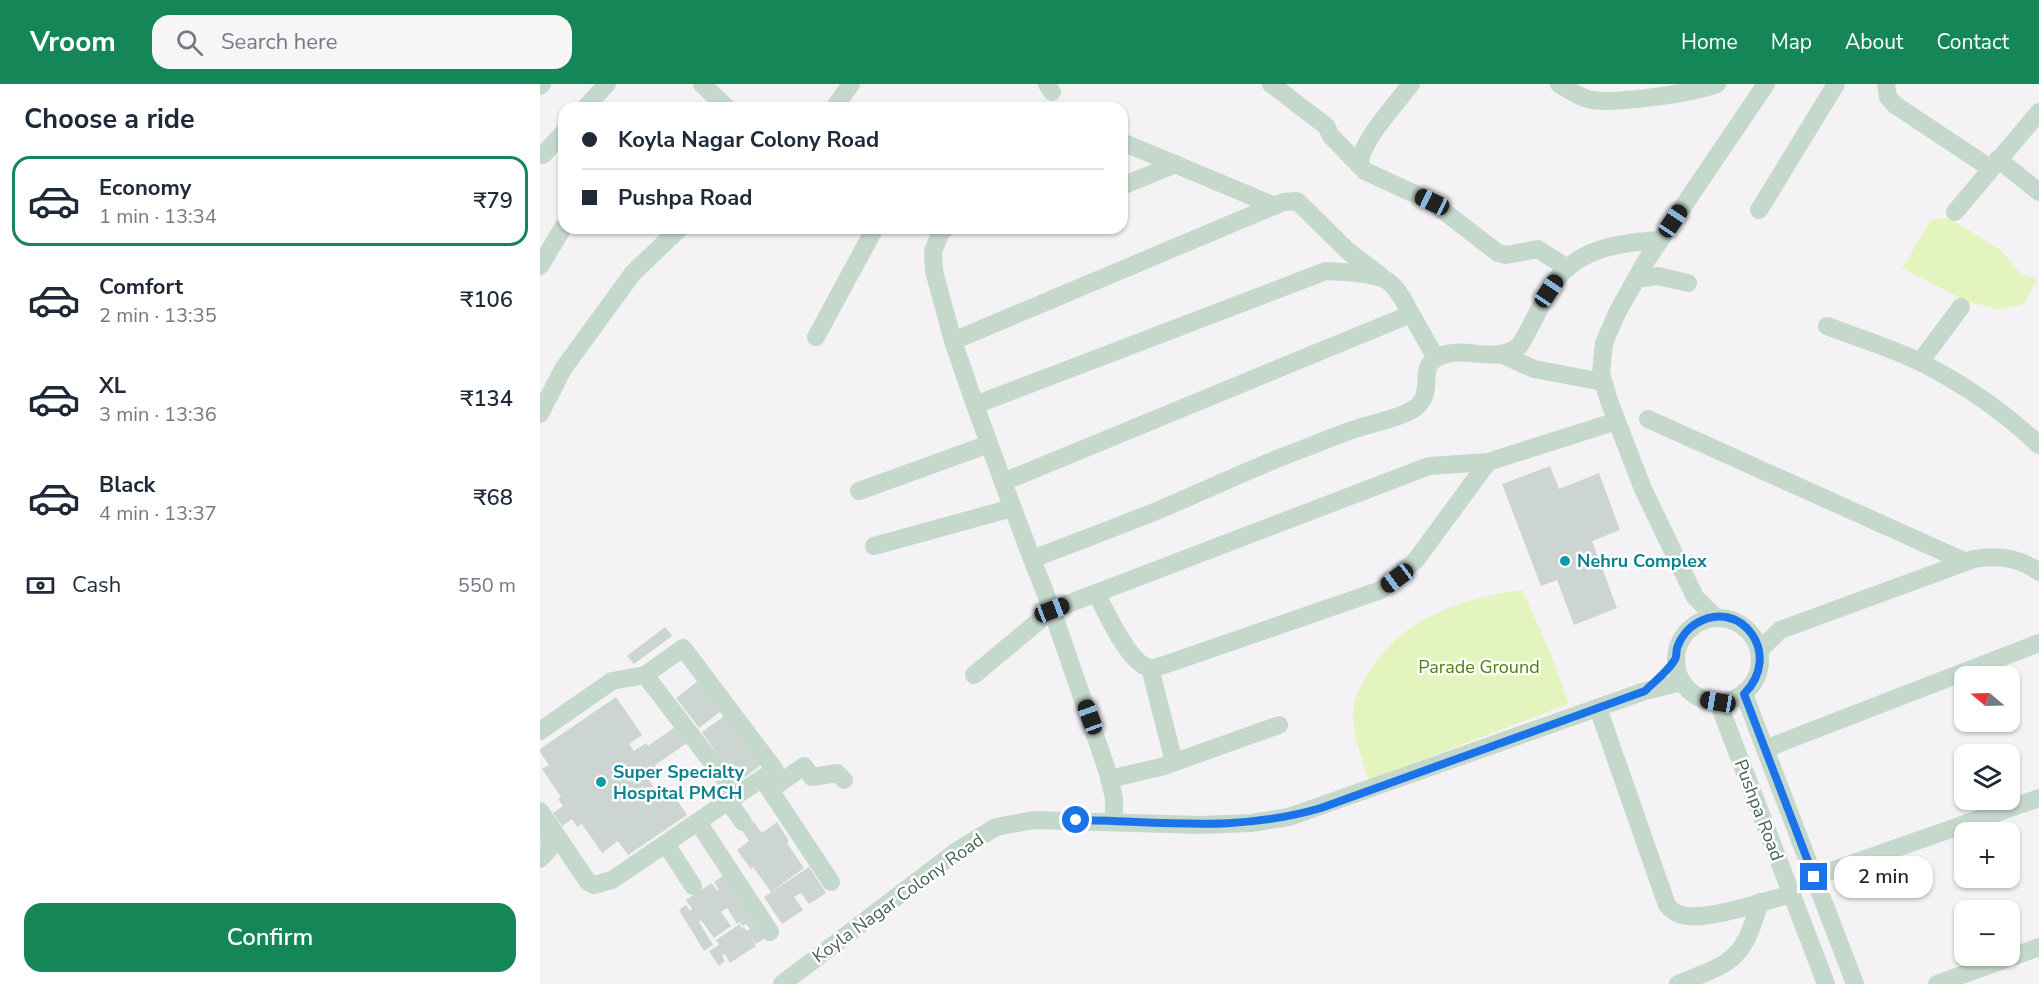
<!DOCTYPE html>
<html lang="en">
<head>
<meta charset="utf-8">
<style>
	:root { --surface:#fff; --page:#f6f6f7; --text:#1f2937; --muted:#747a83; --line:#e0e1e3; --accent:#158658 }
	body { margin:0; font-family:"Nunito Sans",sans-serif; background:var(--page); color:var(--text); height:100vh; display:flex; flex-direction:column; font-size:22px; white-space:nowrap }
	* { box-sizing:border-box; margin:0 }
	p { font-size:20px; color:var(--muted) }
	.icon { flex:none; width:33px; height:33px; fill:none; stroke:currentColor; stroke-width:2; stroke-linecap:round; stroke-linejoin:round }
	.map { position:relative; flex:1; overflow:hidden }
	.panel { display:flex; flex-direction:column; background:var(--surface); width:540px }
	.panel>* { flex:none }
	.guide { position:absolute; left:18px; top:18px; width:570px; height:132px; border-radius:18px; box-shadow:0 2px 4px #0004; display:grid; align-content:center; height:132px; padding:0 24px; background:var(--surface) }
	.needle { width:39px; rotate:289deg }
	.buttons { position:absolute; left:1414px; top:582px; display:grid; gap:12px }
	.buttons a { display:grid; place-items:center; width:66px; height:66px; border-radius:12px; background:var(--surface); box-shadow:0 2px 4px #0004; font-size:30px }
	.end { position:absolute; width:27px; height:27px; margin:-14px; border:8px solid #1a73e8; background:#fff; box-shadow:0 0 0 3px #fff }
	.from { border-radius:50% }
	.bubble { position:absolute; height:42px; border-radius:18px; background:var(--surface); box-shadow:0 2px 4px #0004; font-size:20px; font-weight:600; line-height:42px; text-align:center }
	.car { position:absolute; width:18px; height:36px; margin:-18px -9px; border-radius:8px; box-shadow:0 0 4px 2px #0007; background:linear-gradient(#222 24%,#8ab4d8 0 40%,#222 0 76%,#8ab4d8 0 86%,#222 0) }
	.guide b { display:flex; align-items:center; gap:21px; height:57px; font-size:22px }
	.guide b+b { border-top:2px solid var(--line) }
	.guide i { width:15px; height:15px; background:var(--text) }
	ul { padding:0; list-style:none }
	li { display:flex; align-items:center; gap:18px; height:90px; margin:0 12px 9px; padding:0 12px; border:3px solid transparent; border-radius:18px }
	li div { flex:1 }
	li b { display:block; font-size:22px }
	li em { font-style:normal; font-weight:600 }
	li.active { border-color:var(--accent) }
	li>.icon { width:54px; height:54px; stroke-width:1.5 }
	h2 { padding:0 24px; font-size:27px; line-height:72px }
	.pay { display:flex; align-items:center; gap:15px; height:66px; padding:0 24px; font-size:22px }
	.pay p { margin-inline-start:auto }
	.action { display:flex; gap:12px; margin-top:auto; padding:12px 24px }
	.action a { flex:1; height:69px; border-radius:18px; background:var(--accent); color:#fff; font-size:24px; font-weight:600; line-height:69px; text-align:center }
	header { display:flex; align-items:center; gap:36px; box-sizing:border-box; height:84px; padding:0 30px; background:var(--accent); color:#fff }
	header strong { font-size:28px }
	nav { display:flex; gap:33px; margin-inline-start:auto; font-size:21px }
	.search { width:420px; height:54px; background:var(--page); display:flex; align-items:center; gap:15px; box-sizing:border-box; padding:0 21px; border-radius:18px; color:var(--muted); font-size:22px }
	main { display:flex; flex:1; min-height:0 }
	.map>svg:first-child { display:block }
	.green { fill:#e3f4be }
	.building { fill:#ccd5d1 }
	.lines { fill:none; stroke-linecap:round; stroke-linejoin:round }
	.minor { stroke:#c5d8cc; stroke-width:18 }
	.route { stroke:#1a73e8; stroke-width:8 }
	.culture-dot { fill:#0f9aa8; stroke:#fff; stroke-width:2 }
	.labels { text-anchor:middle; stroke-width:5; stroke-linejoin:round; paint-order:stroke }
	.culture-label { font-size:18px; font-weight:bold; fill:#0d838f; stroke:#fff; text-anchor:start }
	.park-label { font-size:18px; fill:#4f810e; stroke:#fff }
	.street-label { font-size:18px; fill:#486252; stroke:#fff }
</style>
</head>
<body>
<header>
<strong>Vroom</strong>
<div class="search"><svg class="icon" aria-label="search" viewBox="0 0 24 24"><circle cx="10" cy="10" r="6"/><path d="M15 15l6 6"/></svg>Search here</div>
<nav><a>Home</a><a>Map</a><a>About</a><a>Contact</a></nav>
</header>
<main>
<section class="panel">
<h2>Choose a ride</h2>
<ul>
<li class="active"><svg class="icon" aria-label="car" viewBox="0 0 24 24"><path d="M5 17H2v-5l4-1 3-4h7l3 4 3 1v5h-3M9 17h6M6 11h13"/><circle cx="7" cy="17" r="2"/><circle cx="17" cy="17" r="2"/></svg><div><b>Economy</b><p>1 min · 13:34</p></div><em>₹79</em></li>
<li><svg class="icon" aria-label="car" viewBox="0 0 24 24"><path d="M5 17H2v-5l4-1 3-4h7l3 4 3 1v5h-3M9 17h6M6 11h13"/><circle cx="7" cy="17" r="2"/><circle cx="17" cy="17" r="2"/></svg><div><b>Comfort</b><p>2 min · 13:35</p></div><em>₹106</em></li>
<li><svg class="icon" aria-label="car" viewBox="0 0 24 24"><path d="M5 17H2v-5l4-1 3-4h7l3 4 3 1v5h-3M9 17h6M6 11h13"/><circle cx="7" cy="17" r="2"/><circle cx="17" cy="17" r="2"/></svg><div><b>XL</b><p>3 min · 13:36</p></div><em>₹134</em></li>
<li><svg class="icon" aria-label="car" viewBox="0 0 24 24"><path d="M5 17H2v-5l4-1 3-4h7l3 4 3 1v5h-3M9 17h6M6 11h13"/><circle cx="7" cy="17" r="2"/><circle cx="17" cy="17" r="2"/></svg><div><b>Black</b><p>4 min · 13:37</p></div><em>₹68</em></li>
</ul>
<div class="pay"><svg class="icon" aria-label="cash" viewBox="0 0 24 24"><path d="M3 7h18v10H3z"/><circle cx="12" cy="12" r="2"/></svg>Cash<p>550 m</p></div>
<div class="action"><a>Confirm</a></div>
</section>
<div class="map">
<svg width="1499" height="900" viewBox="0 0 1499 900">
	<rect width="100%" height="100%" fill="#f4f2f4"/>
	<g class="green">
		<polygon points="1409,134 1462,167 1481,190 1497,195 1484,220 1459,226 1426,217 1362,184 1391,136"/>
		<path d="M982,506L1009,565L1029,620L828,696C823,678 812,648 813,629C814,614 820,604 827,591C861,534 920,514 982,506Z"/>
	</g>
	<g class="building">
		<polygon points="1010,382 1019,405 1059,389 1080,446 1052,457 1077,524 1034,541 1017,496 1001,502 962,400"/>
		<polygon points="125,543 132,552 94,580 87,572"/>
		<polygon points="158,597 181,627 159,644 136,614"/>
		<polygon points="76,613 102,651 89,660 94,667 106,659 108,662 141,639 153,655 115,681 117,684 106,692 119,711 129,704 147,731 88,771 78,757 62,769 42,740 37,743 32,735 22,742 13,729 23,722 18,715 21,713 2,685 9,681 0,668 0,665"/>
		<polygon points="186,631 221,681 197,699 162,648"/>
		<polygon points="213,737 222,749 237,738 249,757 247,759 264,784 231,808 213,783 211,785 197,766 209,757 201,745"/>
		<polygon points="269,783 286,809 269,820 261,809 254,813 263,826 242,840 224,813"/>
		<polygon points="183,792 226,853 216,860 212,854 216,862 190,879 185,870 182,872 185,877 179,882 169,867 179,861 176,856 200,840 202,843 199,846 204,843 207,847 210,845 206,840 203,842 200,838 197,840 187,824 181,828 191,842 174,854 161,836 159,838 173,861 164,867 139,826 146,821 150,827 152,825 146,816 172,799 177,807 179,806 174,798"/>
	</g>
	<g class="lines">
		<g class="minor">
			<polyline points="162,0 187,24"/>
			<polyline points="507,0 512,8"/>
			<polyline points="731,0 786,42 791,52 824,86"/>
			<path d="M871,0C857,19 820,58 820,80L825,87L892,118L958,169L966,171L998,165L1027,184"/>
			<path d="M1019,0C1029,6 1040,14 1052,16C1076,20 1154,9 1177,0"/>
			<polyline points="1346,0 1348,13 1355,21 1450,84"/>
			<polyline points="0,2 2,0"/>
			<polyline points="45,24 67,0"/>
			<polyline points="294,24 311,0"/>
			<polyline points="582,58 735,122"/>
			<polyline points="3,71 24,48"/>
			<polyline points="1458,75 1499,108"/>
			<polyline points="582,102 636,80"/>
			<polyline points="1219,126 1296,0"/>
			<polyline points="1415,128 1499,28"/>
			<polyline points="406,144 401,148 393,167 394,187 413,257 435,321"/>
			<polyline points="0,182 24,142"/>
			<polyline points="1096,195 1118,192 1148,199"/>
			<path d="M871,230C865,219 859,206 849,198C836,188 802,188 786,187L435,321L463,398L871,230L896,274"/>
			<path d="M1287,242C1318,254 1352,264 1382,279C1425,301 1464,328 1499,361"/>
			<polyline points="276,253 335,144"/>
			<polyline points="413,257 743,118 757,117 809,168 840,191"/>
			<polyline points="963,271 994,285 1063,298"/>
			<polyline points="1380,278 1421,223"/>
			<polyline points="0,330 23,285 93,189 140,144"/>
			<polyline points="1108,335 1426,478"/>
			<polyline points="463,398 492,475"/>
			<polyline points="319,407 449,360"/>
			<polyline points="334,462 472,424"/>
			<path d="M556,509C566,527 589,581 610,584C614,584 620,582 624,581L841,506L876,476L948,378"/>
			<polyline points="1175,533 1155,513 1103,405 1069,317 1061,289 1064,259 1077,229 1106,177 1226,0"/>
			<circle cx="1178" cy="576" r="42"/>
			<path d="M1220,566L1240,546L1434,475C1457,471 1480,474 1499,488"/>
			<polyline points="610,584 634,678"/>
			<polyline points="105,591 143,564 235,686 197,711"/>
			<polyline points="434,591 512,526 889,382 948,378 1077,337"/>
			<polyline points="1204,610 1315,900"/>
			<polyline points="1178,618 1286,900"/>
			<path d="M1058,624L1127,821C1133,828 1138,831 1147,832C1173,835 1224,817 1252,810"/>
			<polyline points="0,647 72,597 105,591 197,711 72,796 54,801 48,798 0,727"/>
			<polyline points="1225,665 1499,559"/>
			<polyline points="222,694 291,798"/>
			<polyline points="569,695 621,683 739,641"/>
			<polyline points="230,706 264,682 272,693 297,689 304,696"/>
			<polyline points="188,717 203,738"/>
			<path d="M574,737V714L568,689L512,526L492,475C534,459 577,443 619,426C661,408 702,389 744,372C767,364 789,354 812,346C829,340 847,337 864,330C903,314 873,286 898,273C924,260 957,282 980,261C991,243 999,225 1008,208C1032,165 1075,159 1120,156"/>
			<polyline points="158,738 230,848"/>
			<polyline points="126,760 153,802"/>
			<polyline points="0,775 10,764 8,742"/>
			<polyline points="1274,793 1499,714"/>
			<polyline points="242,900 417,767 456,743 494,736 660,741 711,739 749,733 1105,607 1142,598"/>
			<path d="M1138,900C1194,877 1202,878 1220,818"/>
			<polyline points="1397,900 1499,863"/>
		</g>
	</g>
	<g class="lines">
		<path class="route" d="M536,736C622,737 696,749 781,724L1105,607C1114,598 1127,588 1134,577C1137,574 1136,569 1137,564C1140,554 1148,544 1157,539C1200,513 1244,570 1204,610L1274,793"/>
	</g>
	<g class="culture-dot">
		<circle cx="1025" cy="477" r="6"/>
		<circle cx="61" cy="698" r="6"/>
	</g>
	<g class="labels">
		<g class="culture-label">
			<text x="1037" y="483">Nehru Complex</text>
			<text x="73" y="694">Super Specialty<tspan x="73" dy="21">Hospital PMCH</tspan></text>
		</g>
		<g class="park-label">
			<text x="939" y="589">Parade Ground</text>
		</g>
		<g class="street-label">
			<text transform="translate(1219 726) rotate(69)" y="6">Pushpa Road</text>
			<text transform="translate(358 814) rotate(-36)" y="6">Koyla Nagar Colony Road</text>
		</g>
	</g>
</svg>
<div class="buttons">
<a><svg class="needle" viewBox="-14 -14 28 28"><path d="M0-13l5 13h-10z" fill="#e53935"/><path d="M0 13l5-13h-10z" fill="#747a83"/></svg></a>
<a><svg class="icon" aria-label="layers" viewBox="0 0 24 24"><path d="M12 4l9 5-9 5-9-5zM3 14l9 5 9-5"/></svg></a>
<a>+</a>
<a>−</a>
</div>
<i class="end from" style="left:536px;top:736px"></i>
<i class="end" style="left:1274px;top:793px"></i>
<div class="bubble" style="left:1294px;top:772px;width:99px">2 min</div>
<i class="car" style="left:892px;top:118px;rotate:295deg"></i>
<i class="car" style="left:1133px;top:137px;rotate:34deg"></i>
<i class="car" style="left:1009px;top:207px;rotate:34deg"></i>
<i class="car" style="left:857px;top:494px;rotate:233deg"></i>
<i class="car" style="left:512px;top:526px;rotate:69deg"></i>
<i class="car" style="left:1178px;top:618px;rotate:280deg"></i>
<i class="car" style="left:550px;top:633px;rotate:340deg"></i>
<div class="guide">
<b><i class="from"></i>Koyla Nagar Colony Road</b>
<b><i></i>Pushpa Road</b>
</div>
</div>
</main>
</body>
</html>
